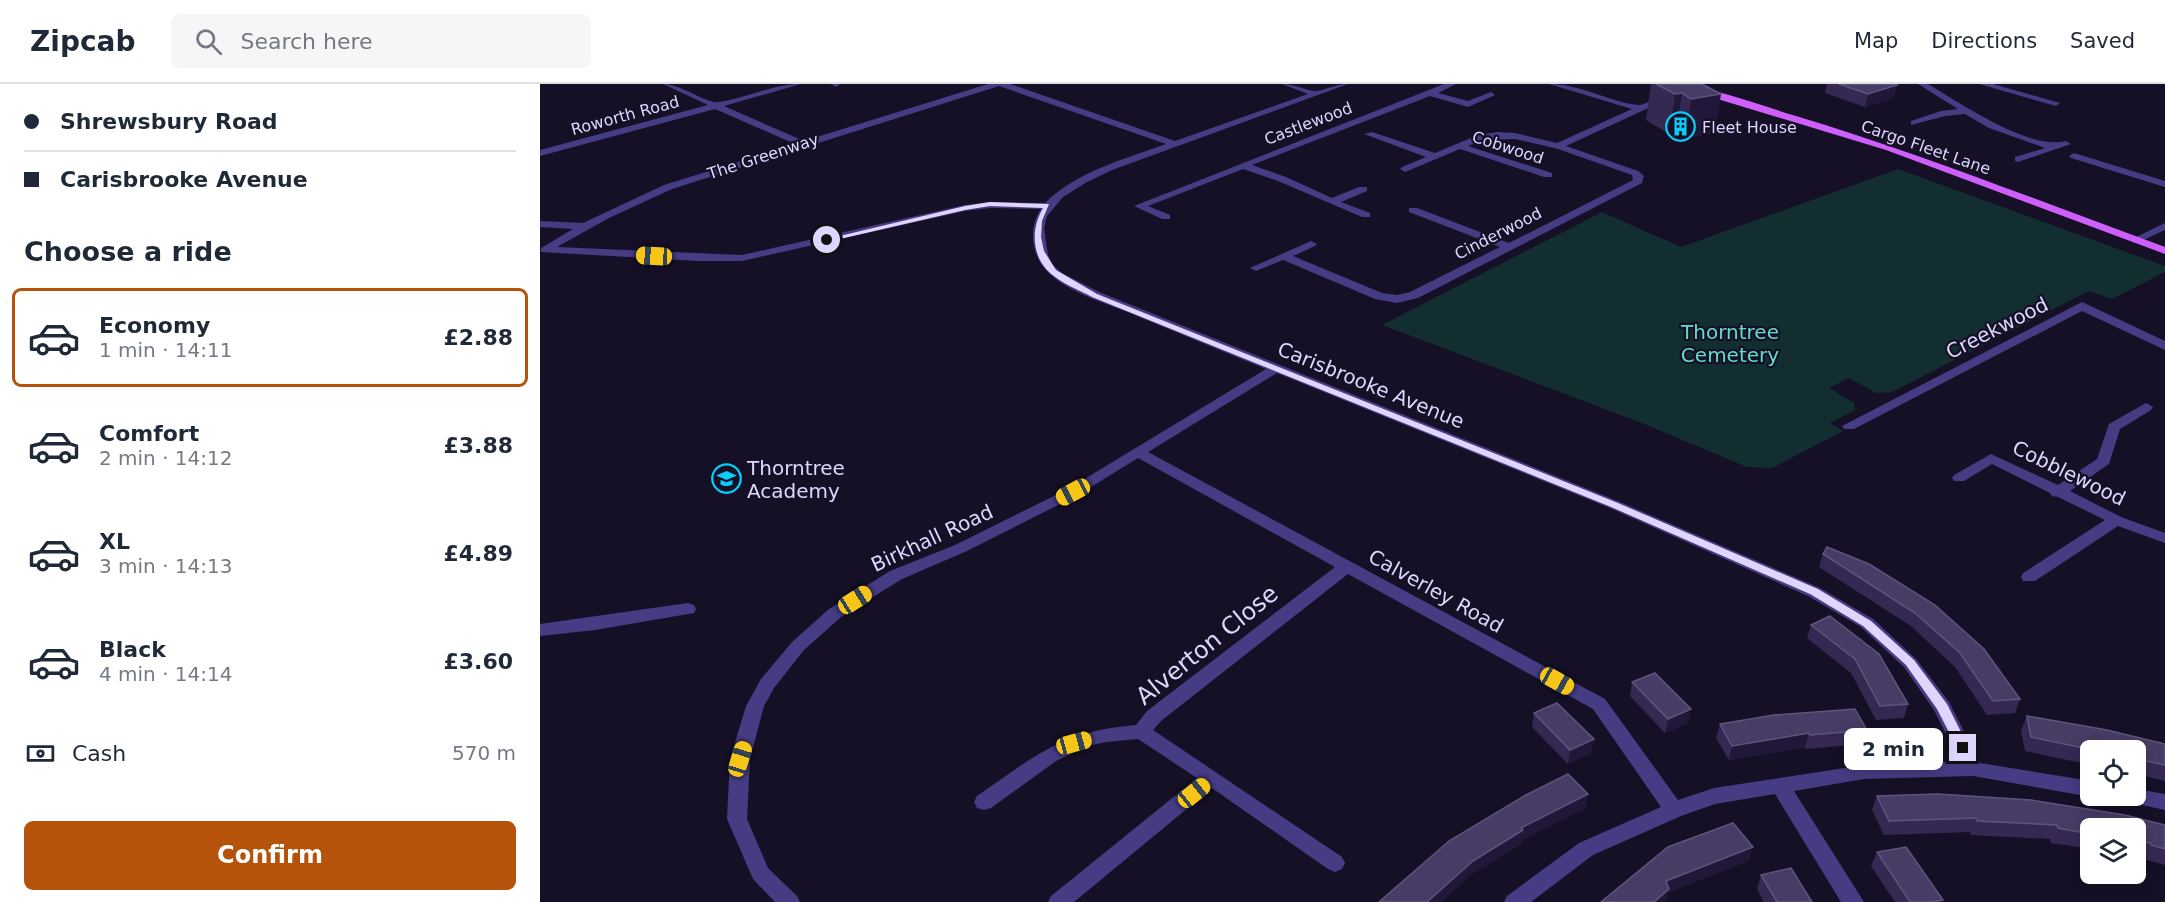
<!DOCTYPE html>
<html lang="en">
<head>
<meta charset="utf-8">
<style>
	:root { --surface:#fff; --page:#f6f6f7; --text:#1f2937; --muted:#747a83; --line:#e0e1e3; --accent:#b45309 }
	body { margin:0; font-family:"DejaVu Sans",sans-serif; background:var(--page); color:var(--text); height:100vh; display:flex; flex-direction:column; font-size:22px; white-space:nowrap }
	* { box-sizing:border-box; margin:0 }
	p { font-size:20px; color:var(--muted) }
	.icon { flex:none; width:33px; height:33px; fill:none; stroke:currentColor; stroke-width:2; stroke-linecap:round; stroke-linejoin:round }
	.map { position:relative; flex:1; overflow:hidden }
	.side { display:flex; flex-direction:column; background:var(--surface); width:540px }
	.side>* { flex:none }
	.hud { display:grid; align-content:center; height:132px; padding:0 24px; background:var(--surface) }
	.buttons { position:absolute; left:1540px; top:656px; display:grid; gap:12px }
	.buttons a { display:grid; place-items:center; width:66px; height:66px; border-radius:9px; background:var(--surface); box-shadow:0 3px 15px #0003; font-size:30px }
	.end { position:absolute; width:27px; height:27px; margin:-14px; border:8px solid #ded6fe; background:#111; box-shadow:0 0 0 3px #111 }
	.from { border-radius:50% }
	.bubble { position:absolute; height:42px; border-radius:9px; background:var(--surface); box-shadow:0 3px 15px #0003; font-size:20px; font-weight:700; line-height:42px; text-align:center }
	.car { position:absolute; width:18px; height:36px; margin:-18px -9px; border-radius:8px; box-shadow:0 0 4px 2px #0007; background:linear-gradient(#f5c518 24%,#345 0 40%,#f5c518 0 76%,#345 0 86%,#f5c518 0) }
	.hud b { display:flex; align-items:center; gap:21px; height:57px; font-size:22px }
	.hud b+b { border-top:2px solid var(--line) }
	.hud i { width:15px; height:15px; background:var(--text) }
	ul { padding:0; list-style:none }
	li { display:flex; align-items:center; gap:18px; height:99px; margin:0 12px 9px; padding:0 12px; border:3px solid transparent; border-radius:9px }
	li div { flex:1 }
	li b { display:block; font-size:22px }
	li em { font-style:normal; font-weight:700 }
	li.on { border-color:var(--accent) }
	li>.icon { width:54px; height:54px; stroke-width:1.5 }
	h2 { padding:0 24px; font-size:27px; line-height:72px }
	.pay { display:flex; align-items:center; gap:15px; height:66px; padding:0 24px; font-size:22px }
	.pay p { margin-inline-start:auto }
	.primary-button { display:flex; gap:12px; margin-top:auto; padding:12px 24px }
	.primary-button a { flex:1; height:69px; border-radius:9px; background:var(--accent); color:#fff; font-size:24px; font-weight:700; line-height:69px; text-align:center }
	header { display:flex; align-items:center; gap:36px; box-sizing:border-box; height:84px; padding:0 30px; background:var(--surface); border-bottom:2px solid var(--line) }
	header strong { font-size:28px }
	nav { display:flex; gap:33px; margin-inline-start:auto; font-size:21px }
	.search { width:420px; height:54px; background:var(--page); display:flex; align-items:center; gap:15px; box-sizing:border-box; padding:0 21px; border-radius:9px; color:var(--muted); font-size:22px }
	main { display:flex; flex:1; min-height:0 }
	.map>svg:first-child { display:block }
	.green { fill:#132e30 }
	.lines { fill:none; stroke-linecap:round; stroke-linejoin:round }
	.minor { fill:#453c84; fill-rule:evenodd }
	.major { fill:#ce5ffb; fill-rule:evenodd }
	.wall { fill:#352953 }
	.shaded-wall { fill:#201739 }
	.building { fill:#473c65; stroke:#5f547d; stroke-width:1.5 }
	.route { fill:#ded6fe }
	.labels { text-anchor:middle; stroke-width:4.5; stroke-linejoin:round; paint-order:stroke }
	.far-street-label { font-size:16px; fill:#ded6fe; stroke:#151026 }
	.far-poi-label { font-size:16px; fill:#ded6fe; stroke:#151026; text-anchor:start }
	.street-label { font-size:20px; fill:#ded6fe; stroke:#151026 }
	.park-label { font-size:20px; fill:#62ddc9; stroke:#151026 }
	.poi-label { font-size:20px; fill:#ded6fe; stroke:#151026; text-anchor:start }
	.near-street-label { font-size:24px; fill:#ded6fe; stroke:#151026 }
</style>
</head>
<body>
<header>
<strong>Zipcab</strong>
<div class="search"><svg class="icon" aria-label="search" viewBox="0 0 24 24"><circle cx="10" cy="10" r="6"/><path d="M15 15l6 6"/></svg>Search here</div>
<nav><a>Map</a><a>Directions</a><a>Saved</a></nav>
</header>
<main>
<section class="side">
<div class="hud">
<b><i class="from"></i>Shrewsbury Road</b>
<b><i></i>Carisbrooke Avenue</b>
</div>
<h2>Choose a ride</h2>
<ul>
<li class="on"><svg class="icon" aria-label="car" viewBox="0 0 24 24"><path d="M5 17H2v-5l4-1 3-4h7l3 4 3 1v5h-3M9 17h6M6 11h13"/><circle cx="7" cy="17" r="2"/><circle cx="17" cy="17" r="2"/></svg><div><b>Economy</b><p>1 min · 14:11</p></div><em>£2.88</em></li>
<li><svg class="icon" aria-label="car" viewBox="0 0 24 24"><path d="M5 17H2v-5l4-1 3-4h7l3 4 3 1v5h-3M9 17h6M6 11h13"/><circle cx="7" cy="17" r="2"/><circle cx="17" cy="17" r="2"/></svg><div><b>Comfort</b><p>2 min · 14:12</p></div><em>£3.88</em></li>
<li><svg class="icon" aria-label="car" viewBox="0 0 24 24"><path d="M5 17H2v-5l4-1 3-4h7l3 4 3 1v5h-3M9 17h6M6 11h13"/><circle cx="7" cy="17" r="2"/><circle cx="17" cy="17" r="2"/></svg><div><b>XL</b><p>3 min · 14:13</p></div><em>£4.89</em></li>
<li><svg class="icon" aria-label="car" viewBox="0 0 24 24"><path d="M5 17H2v-5l4-1 3-4h7l3 4 3 1v5h-3M9 17h6M6 11h13"/><circle cx="7" cy="17" r="2"/><circle cx="17" cy="17" r="2"/></svg><div><b>Black</b><p>4 min · 14:14</p></div><em>£3.60</em></li>
</ul>
<div class="pay"><svg class="icon" aria-label="cash" viewBox="0 0 24 24"><path d="M3 7h18v10H3z"/><circle cx="12" cy="12" r="2"/></svg>Cash<p>570 m</p></div>
<div class="primary-button"><a>Confirm</a></div>
</section>
<div class="map">
<svg width="1625" height="818" viewBox="0 0 1625 818">
	<rect width="100%" height="100%" fill="#151026"/>
	<polygon class="green" points="1358,85 1625,182 1625,188 1572,215 1549,207 1352,308 1336,309 1309,294 1289,304 1314,319 1315,326 1290,339 1303,347 1232,384 1207,383 1102,339 842,241 1062,128 1141,163"/>
	<g class="lines">
		<g class="minor">
			<path d="M123,0C142,0 166,20 179,18C207,14 233,0 261,0L184,22L264,57L448,0H470L635,57L768,10L742,0C755,0 764,6 775,7C783,7 796,0 808,0L572,86L547,98L523,113L507,132L504,144L508,171L512,180L522,189L559,208L1080,418L1280,504L1333,535L1376,575L1409,618L1440,679L1551,697V711H1556L1551,713L1433,692L1324,695L1254,707L1324,818H1301L1235,710L1175,720L1141,732L1053,771L991,818H964L967,812L1039,759L1121,723L1053,625L808,490L621,637L613,646L802,773L805,779L802,785L795,788L788,785L672,704L534,818H508L511,812L657,694L598,655L566,658L548,662L516,677L451,724L444,726L437,724L434,718L437,712C495,672 522,647 596,641L607,627L795,483L598,374L538,411L427,467L362,495L301,533L264,566L234,604L224,622L210,675L207,735L228,784L257,812L260,818H235L213,795L187,735L190,675L206,622L221,595L252,558L289,525L350,487L415,461L528,405L726,285C680,266 635,248 590,229C563,218 529,209 508,188C491,172 488,144 501,125L450,124L425,127L202,177H158L1,168V164L33,145L0,143V137L43,139L124,101L255,60L175,25L0,72V66L168,21ZM459,2L626,60C585,75 537,87 505,119L450,118L425,121L202,171L17,163L69,134L132,105ZM737,289L1070,424L1268,512L1321,543L1364,583L1394,626L1420,678L1324,681L1174,704L1138,716L1065,615L608,368Z"/>
			<polygon points="291,0 300,0 296,3"/>
			<polygon points="904,0 916,0 898,9 928,17 951,8 955,11 928,23 890,12 712,81 746,93 792,114 819,103 827,103 827,107 801,118 830,129 830,133 822,133 738,97 703,85 608,122 630,131 630,135 622,135 594,122"/>
			<path d="M1009,0C1040,0 1067,17 1097,21C1107,22 1117,10 1128,11V15L1026,62L1098,87L1104,92L1102,99L878,214L857,219L835,215L743,176L716,187L710,184L771,157L777,160L775,162L753,172L842,209L857,211L870,208L960,163L869,128V124H877L969,159L1093,96L1092,91L1018,65L975,55L943,56L928,62L1012,89V93H1004L920,65L865,88L860,85L862,83L886,73L824,50L832,48L895,69L938,51L957,48L975,49L1017,59L1092,25Z"/>
			<path d="M1378,0H1388C1420,19 1490,67 1526,57L1531,60L1478,78L1475,77V73L1505,64L1449,44L1425,30L1405,32L1371,41V37L1401,27L1418,25Z"/>
			<polygon points="1439,0 1453,0 1520,19 1516,22"/>
			<polygon points="1534,69 1625,97 1625,103 1531,74 1529,72"/>
			<polygon points="1625,139 1625,146 1599,158 1595,159 1590,156"/>
			<polygon points="1542,218 1625,257 1625,266 1542,227 1314,345 1304,345 1302,342"/>
			<polygon points="1606,319 1613,323 1611,326 1580,345 1569,380 1530,407 1581,433 1625,449 1625,459 1578,442 1495,497 1483,497 1481,493 1483,489 1565,436 1518,413 1512,412 1510,409 1452,380 1424,397 1414,397 1412,394 1414,391 1451,370 1518,401 1557,375 1569,340"/>
			<polygon points="148,519 154,521 156,525 154,529 55,546 0,552 0,540"/>
			<polygon points="1596,705 1625,710 1625,726 1579,716 1576,711 1596,711"/>
		</g>
		<path class="major" d="M1128,0C1165,0 1219,21 1256,32C1381,70 1502,118 1625,163V170L1346,66Z"/>
	</g>
	<g class="wall">
		<polygon points="1111,0 1162,0 1175,49 1145,54 1136,49 1129,50 1106,36"/>
		<polygon points="1287,0 1354,0 1357,1 1353,14 1325,23 1285,9"/>
		<polygon points="1283,470 1329,480 1480,615 1475,629 1447,631 1415,583 1371,542 1279,483"/>
		<polygon points="1271,541 1339,570 1368,620 1364,634 1336,636 1311,589 1267,554"/>
		<polygon points="1092,598 1148,639 1125,649 1090,612"/>
		<polygon points="994,629 1054,655 1051,669 1028,680 992,643"/>
		<polygon points="1487,632 1625,660 1625,697 1596,690 1596,666 1551,666 1551,681 1485,667 1481,646"/>
		<polygon points="1180,640 1327,646 1322,660 1266,665 1265,663 1189,676 1176,654"/>
		<polygon points="1337,712 1625,741 1625,781 1603,775 1603,773 1596,772 1596,744 1551,744 1551,765 1511,759 1510,755 1431,751 1430,748 1344,751 1332,726"/>
		<polygon points="1337,768 1402,818 1355,818 1331,782"/>
		<polygon points="1221,791 1272,818 1224,818 1217,805"/>
	</g>
	<g class="shaded-wall">
		<polygon points="1357,1 1353,14 1325,23 1328,10"/>
		<polygon points="1142,9 1136,49 1129,50 1135,10"/>
		<polygon points="1181,10 1175,49 1145,54 1151,15"/>
		<polygon points="1151,625 1148,639 1125,649 1128,635"/>
		<polygon points="1269,649 1265,663 1189,676 1192,662"/>
		<polygon points="1054,655 1051,669 1028,680 1030,666"/>
		<polygon points="1048,710 1046,724 982,756 982,760 931,791 902,818 887,818 933,777 981,744"/>
		<polygon points="1213,763 1209,777 1128,809 1126,818 1114,818 1126,797"/>
	</g>
	<g class="building">
		<polygon points="1116,0 1162,0 1181,10 1151,15 1142,9 1135,10"/>
		<polygon points="1299,0 1354,0 1357,1 1328,10"/>
		<polygon points="1287,463 1329,480 1395,521 1444,565 1480,615 1453,617 1420,569 1375,529 1283,470"/>
		<polygon points="1290,532 1339,570 1368,620 1340,622 1315,575 1271,541"/>
		<polygon points="1115,589 1151,625 1128,635 1092,598"/>
		<polygon points="1017,619 1054,655 1030,666 994,629"/>
		<polygon points="1315,625 1327,646 1270,651 1269,649 1192,662 1180,640 1234,631"/>
		<polygon points="1487,632 1567,646 1625,660 1625,681 1596,675 1596,666 1553,666 1491,653"/>
		<polygon points="1028,690 1048,710 981,744 983,746 933,777 887,818 839,818 909,757 986,711"/>
		<polygon points="1398,710 1491,716 1585,731 1625,741 1625,765 1611,761 1611,759 1596,757 1596,744 1551,744 1551,750 1518,744 1517,741 1437,737 1436,734 1349,737 1337,712"/>
		<polygon points="1193,739 1213,763 1126,797 1129,805 1114,818 1061,818 1128,763"/>
		<polygon points="1366,763 1403,816 1392,818 1370,818 1337,768"/>
		<polygon points="1251,784 1272,818 1237,818 1221,791"/>
	</g>
	<path class="route" d="M450,118L509,120L502,137L501,153L504,167L516,186L557,210L1078,419L1278,505L1331,537L1374,576L1407,620L1429,664L1427,668H1419L1397,625L1366,581L1323,542L1270,510L1071,423L552,213C539,206 521,199 510,189C491,172 491,144 503,124L450,122L425,126L287,158L283,156L425,122Z"/>
	<defs>
		<symbol id="building-ring" viewBox="-11 -11 22 22"><circle r="9.5" fill="#151026" stroke="#06cdf9" stroke-width="1.5"/><path d="M-4-6H4V6H1V3H-1V6H-4ZM-2.5-4.3h1.7v1.8h-1.7ZM.8-4.3h1.7v1.8H.8ZM-2.5-1h1.7V.8h-1.7ZM.8-1h1.7V.8H.8Z" fill="#06cdf9"/></symbol>
		<symbol id="school-ring" viewBox="-11 -11 22 22"><circle r="9.5" fill="#151026" stroke="#06cdf9" stroke-width="1.5"/><path d="M0-5L7-2L0 1L-7-2ZM-4 1L0 2.5L4 1V4Q0 6-4 4Z" fill="#06cdf9"/></symbol>
	</defs>
	<g fill-rule="evenodd">
		<use href="#building-ring" x="1124" y="26" width="33" height="33"/>
		<use href="#school-ring" x="170" y="378" width="33" height="33"/>
	</g>
	<g class="labels">
		<g class="far-street-label">
			<text transform="translate(85 31) rotate(-15)" y="6">Roworth Road</text>
			<text transform="translate(768 39) rotate(-21)" y="6">Castlewood</text>
			<text transform="translate(968 63) rotate(18)" y="6">Cobwood</text>
			<text transform="translate(1386 63) rotate(19)" y="6">Cargo Fleet Lane</text>
			<text transform="translate(223 72) rotate(-18)" y="6">The Greenway</text>
			<text transform="translate(958 149) rotate(-27)" y="6">Cinderwood</text>
		</g>
		<g class="far-poi-label">
			<text x="1162" y="49">Fleet House</text>
		</g>
		<g class="street-label">
			<text transform="translate(1457 244) rotate(-27)" y="7">Creekwood</text>
			<text transform="translate(831 301) rotate(22)" y="7">Carisbrooke Avenue</text>
			<text transform="translate(1529 389) rotate(26)" y="7">Cobblewood</text>
			<text transform="translate(392 454) rotate(-25)" y="7">Birkhall Road</text>
			<text transform="translate(896 507) rotate(29)" y="7">Calverley Road</text>
		</g>
		<g class="park-label">
			<text x="1190" y="255">Thorntree<tspan x="1190" dy="23">Cemetery</tspan></text>
		</g>
		<g class="poi-label">
			<text x="207" y="391">Thorntree<tspan x="207" dy="23">Academy</tspan></text>
		</g>
		<g class="near-street-label">
			<text transform="translate(667 561) rotate(-39)" y="8">Alverton Close</text>
		</g>
	</g>
</svg>
<div class="buttons">
<a><svg class="icon" aria-label="locate" viewBox="0 0 24 24"><circle cx="12" cy="12" r="6"/><path d="M12 2v4M12 18v4M2 12h4M18 12h4"/></svg></a>
<a><svg class="icon" aria-label="layers" viewBox="0 0 24 24"><path d="M12 4l9 5-9 5-9-5zM3 14l9 5 9-5"/></svg></a>
</div>
<i class="end from" style="left:287px;top:156px"></i>
<i class="end" style="left:1423px;top:664px"></i>
<div class="bubble" style="left:1304px;top:644px;width:99px">2 min</div>
<i class="car" style="left:114px;top:172px;rotate:273deg"></i>
<i class="car" style="left:533px;top:408px;rotate:242deg"></i>
<i class="car" style="left:315px;top:516px;rotate:58deg"></i>
<i class="car" style="left:1017px;top:597px;rotate:119deg"></i>
<i class="car" style="left:534px;top:659px;rotate:75deg"></i>
<i class="car" style="left:200px;top:675px;rotate:17deg"></i>
<i class="car" style="left:654px;top:709px;rotate:51deg"></i>
</div>
</main>
</body>
</html>
